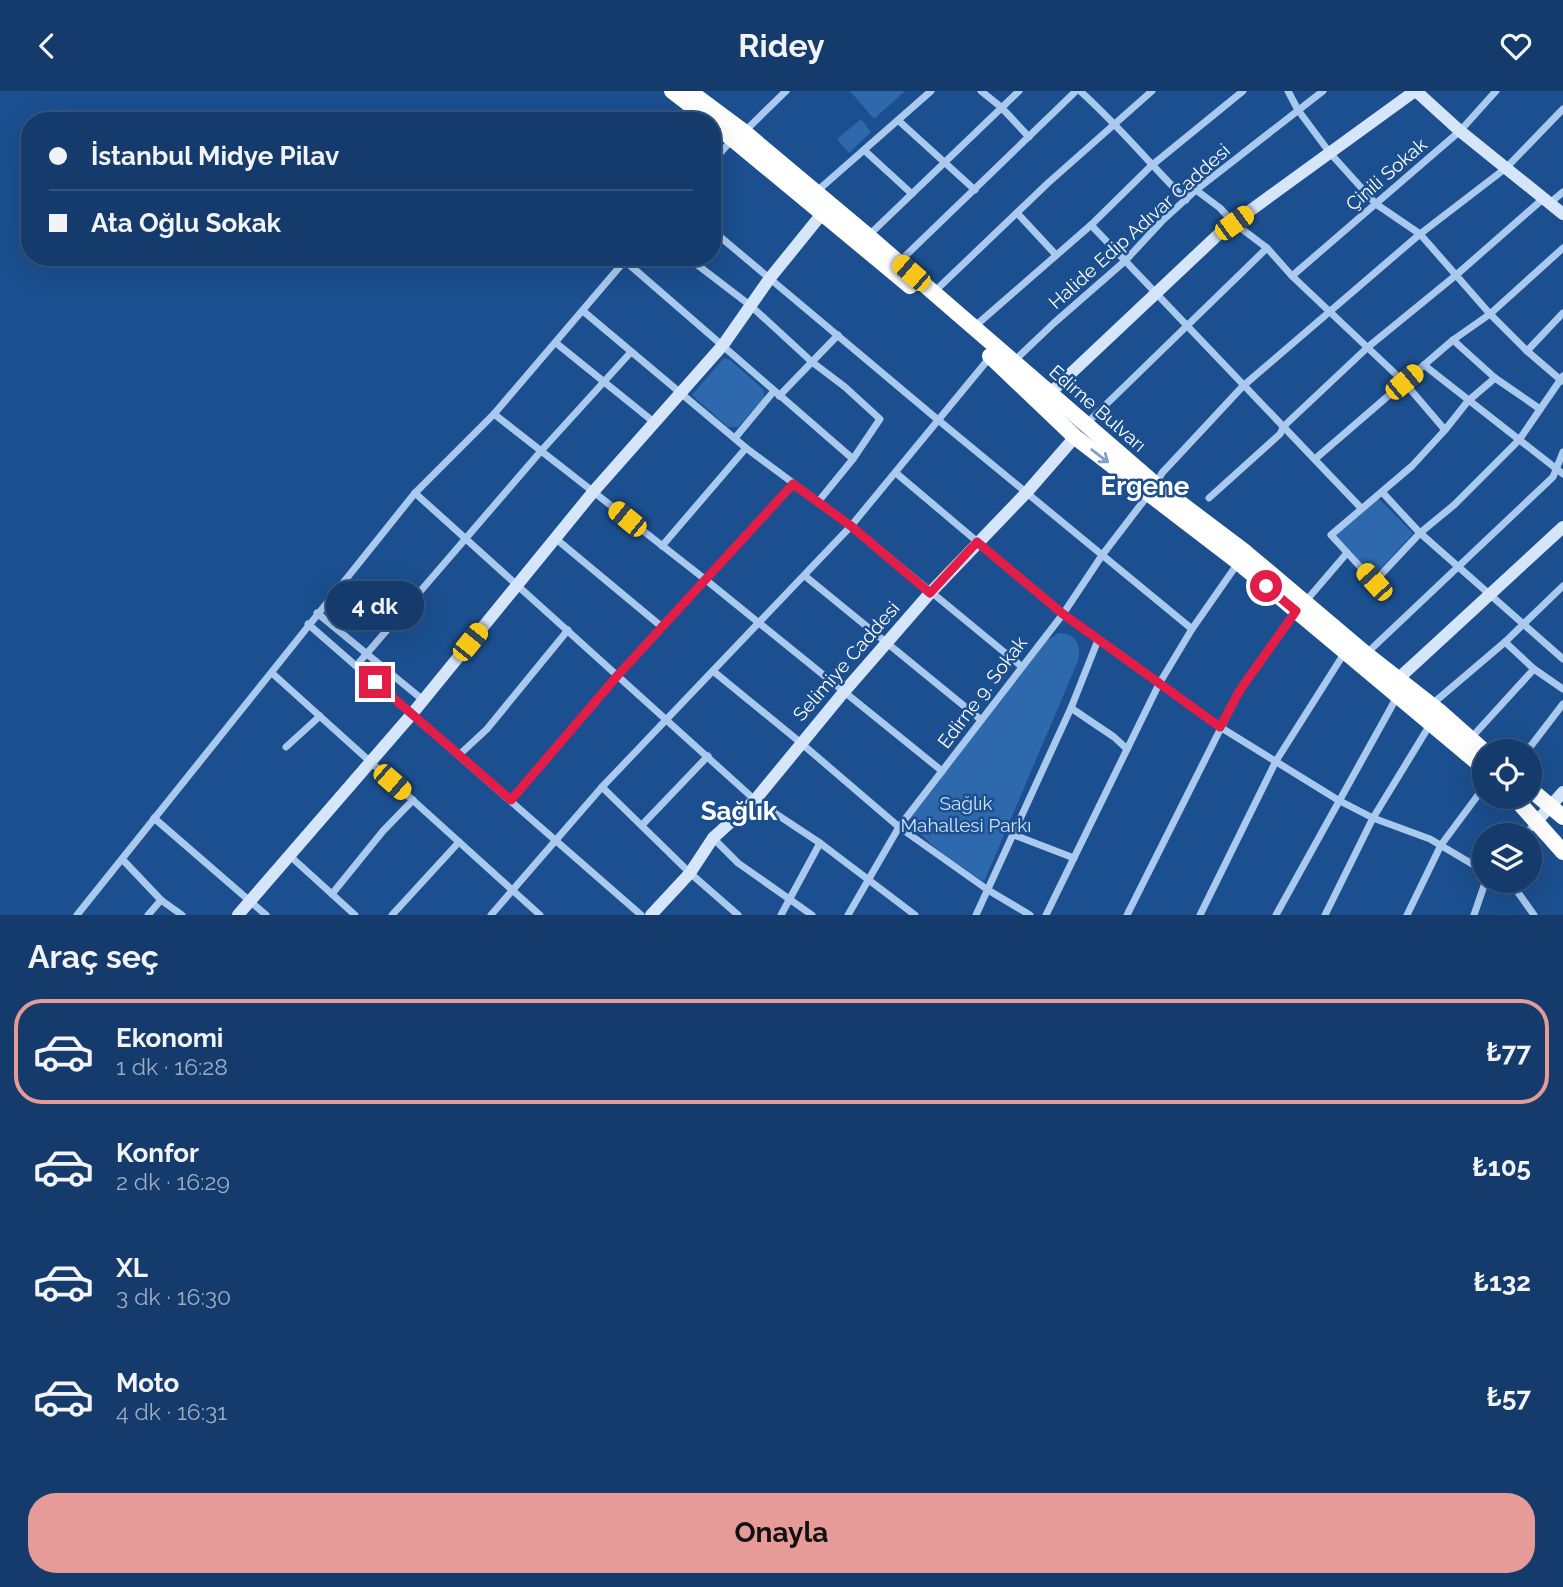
<!DOCTYPE html>
<html lang="tr">
<head>
<meta charset="utf-8">
<style>
	:root { --surface:#143b6b; --page:#1d4271; --text:#f1f3f6; --muted:#9dadc1; --line:#33557e; --accent:#e69b98 }
	body { margin:0; font-family:Raleway,sans-serif; background:var(--page); color:var(--text); height:100vh; display:flex; flex-direction:column; font-size:26px; white-space:nowrap }
	* { box-sizing:border-box; margin:0 }
	p { font-size:23px; color:var(--muted) }
	.icon { flex:none; width:38px; height:38px; fill:none; stroke:currentColor; stroke-width:2; stroke-linecap:round; stroke-linejoin:round }
	.map { position:relative; height:824px; overflow:hidden }
	.side { display:flex; flex-direction:column; background:var(--surface); flex:1 }
	.side>* { flex:none }
	.hud { position:absolute; left:21px; top:21px; width:700px; height:154px; border-radius:28px; box-shadow:0 7px 28px #0002,0 0 0 2px var(--line); display:grid; align-content:center; height:154px; padding:0 28px; background:var(--surface) }
	.fabs { position:absolute; left:1472px; top:648px; display:grid; gap:14px }
	.fabs a { display:grid; place-items:center; width:70px; height:70px; border-radius:50%; background:var(--surface); box-shadow:0 7px 28px #0002,0 0 0 2px var(--line); font-size:35px }
	.end { position:absolute; width:32px; height:32px; margin:-16px; border:9px solid #e11d48; background:#fff; box-shadow:0 0 0 4px #fff }
	.from { border-radius:50% }
	.bubble { position:absolute; height:49px; border-radius:24px; background:var(--surface); box-shadow:0 7px 28px #0002,0 0 0 2px var(--line); font-size:23px; font-weight:700; line-height:49px; text-align:center }
	.car { position:absolute; width:21px; height:42px; margin:-21px -10px; border-radius:9px; box-shadow:0 0 5px 2px #0007; background:linear-gradient(#f5c518 24%,#345 0 40%,#f5c518 0 76%,#345 0 86%,#f5c518 0) }
	.hud b { display:flex; align-items:center; gap:24px; height:66px; font-size:26px }
	.hud b+b { border-top:2px solid var(--line) }
	.hud i { width:18px; height:18px; background:var(--text) }
	ul { padding:0; list-style:none }
	li { display:flex; align-items:center; gap:21px; height:105px; margin:0 14px 10px; padding:0 14px; border:4px solid transparent; border-radius:28px }
	li div { flex:1 }
	li b { display:block; font-size:26px }
	li em { font-style:normal; font-weight:700 }
	li.current { border-color:var(--accent) }
	li>.icon { width:63px; height:63px; stroke-width:1.5 }
	h2 { padding:0 28px; font-size:32px; line-height:84px }
	.cta { display:flex; gap:14px; margin-top:auto; padding:14px 28px }
	.cta a { flex:1; height:80px; border-radius:28px; background:var(--accent); color:#111; font-size:28px; font-weight:700; line-height:80px; text-align:center }
	header { display:flex; justify-content:space-between; align-items:center; height:91px; padding:0 28px; background:var(--surface); font-size:32px; font-weight:700 }
	.map>svg:first-child { display:block }
	.green { fill:#2e69ad }
	.lines { fill:none; stroke-linecap:round; stroke-linejoin:round }
	.street { stroke:#a9c9ee; stroke-width:7 }
	.secondary { stroke:#d6e6fa; stroke-width:12 }
	.highway { stroke:#fff; stroke-width:16 }
	.oneway { stroke:#829ec1 }
	.route { stroke:#e11d48; stroke-width:9 }
	.labels { text-anchor:middle; stroke-width:5; stroke-linejoin:round; paint-order:stroke }
	.street-label { font-size:19px; fill:#fff; stroke:#1b4f8f }
	.park-label { font-size:19px; fill:#cfe3fa; stroke:#1b4f8f }
	.district-label { font-size:26px; font-weight:bold; fill:#fff; stroke:#1b4f8f }
</style>
</head>
<body>
<header><svg class="icon" aria-label="back" viewBox="0 0 24 24"><path d="M15 5l-7 7 7 7"/></svg>Ridey<svg class="icon" aria-label="heart" viewBox="0 0 24 24"><path d="M12 20l-8-8c-3-5 5-10 8-4 3-6 11-1 8 4z"/></svg></header>
<div class="map">
<svg width="1563" height="824" viewBox="0 0 1563 824">
	<rect width="100%" height="100%" fill="#1b4f8f"/>
	<g class="green">
		<polygon points="850,0 905,0 874,28"/>
		<polygon points="861,28 871,41 849,62 837,48"/>
		<polygon points="724,267 730,269 764,299 764,307 738,336 728,336 692,304"/>
		<polygon points="1377,406 1413,442 1374,485 1332,446"/>
		<path d="M1059,542C1076,542 1082,555 1078,570L984,791C961,774 921,752 909,726L1047,549Z"/>
	</g>
	<g class="lines">
		<g class="street">
			<polyline points="981,0 1001,16 1029,46"/>
			<path d="M1080,0C1118,34 1150,73 1186,109"/>
			<polyline points="1288,0 1298,19 1330,62 1376,113 1420,143 1490,223 1527,260 1562,290"/>
			<polyline points="899,30 975,99"/>
			<polyline points="743,42 786,0"/>
			<polyline points="864,59 912,103"/>
			<polyline points="712,71 733,48"/>
			<polyline points="1196,99 1220,117 1234,132 1267,157 1292,185 1404,291 1445,339"/>
			<polyline points="816,101 931,0"/>
			<polyline points="1550,112 1563,101"/>
			<polyline points="1017,122 1056,164"/>
			<polyline points="1091,134 1361,417"/>
			<polyline points="712,139 937,328 1192,538"/>
			<polyline points="868,145 1019,0"/>
			<polyline points="687,166 751,215 812,271 845,296 880,328 853,368 818,411"/>
			<polyline points="625,170 853,368"/>
			<polyline points="898,172 1076,0"/>
			<polyline points="1292,185 1460,40 1496,0"/>
			<polyline points="934,201 1048,92 1152,0"/>
			<polyline points="583,220 746,357 851,435 1021,575"/>
			<polyline points="974,236 1091,134 1151,75 1243,0"/>
			<polyline points="1453,249 1495,287 1540,318"/>
			<polyline points="556,252 655,332"/>
			<polyline points="1527,260 1563,222"/>
			<polyline points="1013,271 1054,232 1125,170 1162,130 1196,99 1323,0"/>
			<polyline points="1424,274 1563,383"/>
			<polyline points="1495,287 1468,310 1445,339 1412,375 1331,444 1374,491 1420,442 1454,414 1519,349 1563,285"/>
			<polyline points="779,305 838,244"/>
			<polyline points="494,323 706,489 942,680"/>
			<polyline points="1087,332 1267,157"/>
			<polyline points="735,347 774,300"/>
			<polyline points="1315,368 1453,249 1490,223 1563,157"/>
			<polyline points="896,382 1063,523 1220,636 1338,709 1373,727 1430,748 1484,780"/>
			<polyline points="1156,393 1162,382 1243,295 1420,143 1506,77 1563,18"/>
			<polyline points="1382,401 1420,442 1563,568"/>
			<polyline points="415,402 755,709 820,752 915,824"/>
			<polyline points="1209,407 1280,343 1284,335 1368,256 1455,185 1544,107"/>
			<polyline points="555,447 662,536"/>
			<polyline points="662,455 746,357"/>
			<polyline points="805,485 980,628"/>
			<polyline points="1305,511 1347,462"/>
			<polyline points="317,522 423,609"/>
			<polyline points="308,533 641,824"/>
			<polyline points="1505,551 1534,578 1563,598"/>
			<polyline points="1367,562 1553,386 1563,361"/>
			<polyline points="356,575 541,360 631,261"/>
			<polyline points="713,580 801,652 899,736 988,799 1030,824"/>
			<polyline points="272,582 540,824"/>
			<polyline points="1431,614 1505,551 1563,495"/>
			<polyline points="1071,617 1114,646 1127,658"/>
			<polyline points="1471,647 1534,578"/>
			<polyline points="286,656 320,625"/>
			<polyline points="1527,660 1563,613"/>
			<polyline points="459,664 487,638 568,539"/>
			<polyline points="602,696 690,782 738,824"/>
			<polyline points="511,709 618,584 793,393"/>
			<polyline points="154,727 266,824"/>
			<polyline points="642,734 708,665"/>
			<polyline points="1014,744 1074,767"/>
			<polyline points="1524,744 1536,732"/>
			<polyline points="713,747 738,772 812,824"/>
			<polyline points="289,764 355,824"/>
			<polyline points="123,769 161,809 182,824"/>
			<polyline points="1499,789 1517,800 1534,824"/>
			<polyline points="332,803 383,740 413,709"/>
			<polyline points="77,824 415,402 494,323 628,166"/>
			<polyline points="148,824 161,809"/>
			<polyline points="392,824 459,751"/>
			<polyline points="491,824 602,696 851,435 991,265"/>
			<polyline points="781,824 820,752"/>
			<polyline points="848,824 899,736 1063,523 1103,463 1149,403"/>
			<polyline points="976,824 1071,617 1098,549"/>
			<polyline points="1046,824 1159,593 1192,538 1238,472"/>
			<polyline points="1127,824 1240,599 1296,520"/>
			<polyline points="1200,824 1276,670 1345,561"/>
			<polyline points="1276,824 1398,604"/>
			<polyline points="1325,824 1373,727 1431,632"/>
			<polyline points="1407,824 1441,754 1484,696"/>
			<polyline points="1474,824 1486,789"/>
		</g>
		<g class="secondary">
			<polyline points="1416,0 1460,40 1563,123"/>
			<polyline points="1049,303 1222,140 1415,0"/>
			<polyline points="1399,587 1563,436"/>
			<polyline points="1537,730 1563,701"/>
			<polyline points="238,824 412,623 593,401 723,254 770,187 821,124"/>
			<polyline points="651,824 690,782 713,747 755,709 843,602 930,502 1027,401 1075,346"/>
		</g>
		<g class="highway">
			<polyline points="672,0 698,20"/>
			<polyline points="689,0 744,41 868,145 1155,393 1245,461 1366,563 1439,620 1484,660"/>
			<polyline points="712,31 910,195"/>
			<polyline points="990,265 1075,346 1238,471 1484,677"/>
			<polyline points="1530,698 1563,726"/>
			<polyline points="1513,705 1563,761"/>
		</g>
	</g>
	<defs><path id="oneway-shaft" d="M-6 0H5M1.5-3L5.5 0L1.5 3" fill="none" stroke-width="1.6" stroke-linecap="round" stroke-linejoin="round" transform="scale(1.75)"/></defs>
	<use class="oneway" href="#oneway-shaft" transform="translate(1100 365) rotate(37)"/>
	<g class="lines">
		<polyline class="route" points="375,591 511,709 618,584 793,393 851,435 930,502 977,451 1063,523 1220,636 1240,599 1296,520 1266,495"/>
	</g>
	<g class="labels">
		<g class="street-label">
			<text transform="translate(1386 83) rotate(-41)" y="7">Çinili Sokak</text>
			<text transform="translate(1139 135) rotate(-42)" y="7">Halide Edip Adıvar Caddesi</text>
			<text transform="translate(1098 317) rotate(41)" y="7">Edirne Bulvarı</text>
			<text transform="translate(846 570) rotate(-49)" y="7">Selimiye Caddesi</text>
			<text transform="translate(982 601) rotate(-53)" y="7">Edirne 9. Sokak</text>
		</g>
		<g class="park-label">
			<text x="966" y="719">Sağlık<tspan x="966" dy="22">Mahallesi Parkı</tspan></text>
		</g>
		<g class="district-label">
			<text x="1145" y="404">Ergene</text>
			<text x="739" y="729">Sağlık</text>
		</g>
	</g>
</svg>
<div class="fabs">
<a><svg class="icon" aria-label="locate" viewBox="0 0 24 24"><circle cx="12" cy="12" r="6"/><path d="M12 2v4M12 18v4M2 12h4M18 12h4"/></svg></a>
<a><svg class="icon" aria-label="layers" viewBox="0 0 24 24"><path d="M12 4l9 5-9 5-9-5zM3 14l9 5 9-5"/></svg></a>
</div>
<i class="end from" style="left:1266px;top:495px"></i>
<i class="end" style="left:375px;top:591px"></i>
<div class="bubble" style="left:326px;top:490px;width:98px">4 dk</div>
<i class="car" style="left:1234px;top:132px;rotate:54deg"></i>
<i class="car" style="left:911px;top:182px;rotate:311deg"></i>
<i class="car" style="left:1404px;top:291px;rotate:50deg"></i>
<i class="car" style="left:627px;top:428px;rotate:309deg"></i>
<i class="car" style="left:1374px;top:491px;rotate:318deg"></i>
<i class="car" style="left:470px;top:551px;rotate:39deg"></i>
<i class="car" style="left:392px;top:691px;rotate:131deg"></i>
<div class="hud">
<b><i class="from"></i>İstanbul Midye Pilav</b>
<b><i></i>Ata Oğlu Sokak</b>
</div>
</div>
<section class="side">
<h2>Araç seç</h2>
<ul>
<li class="current"><svg class="icon" aria-label="car" viewBox="0 0 24 24"><path d="M5 17H2v-5l4-1 3-4h7l3 4 3 1v5h-3M9 17h6M6 11h13"/><circle cx="7" cy="17" r="2"/><circle cx="17" cy="17" r="2"/></svg><div><b>Ekonomi</b><p>1 dk · 16:28</p></div><em>₺77</em></li>
<li><svg class="icon" aria-label="car" viewBox="0 0 24 24"><path d="M5 17H2v-5l4-1 3-4h7l3 4 3 1v5h-3M9 17h6M6 11h13"/><circle cx="7" cy="17" r="2"/><circle cx="17" cy="17" r="2"/></svg><div><b>Konfor</b><p>2 dk · 16:29</p></div><em>₺105</em></li>
<li><svg class="icon" aria-label="car" viewBox="0 0 24 24"><path d="M5 17H2v-5l4-1 3-4h7l3 4 3 1v5h-3M9 17h6M6 11h13"/><circle cx="7" cy="17" r="2"/><circle cx="17" cy="17" r="2"/></svg><div><b>XL</b><p>3 dk · 16:30</p></div><em>₺132</em></li>
<li><svg class="icon" aria-label="car" viewBox="0 0 24 24"><path d="M5 17H2v-5l4-1 3-4h7l3 4 3 1v5h-3M9 17h6M6 11h13"/><circle cx="7" cy="17" r="2"/><circle cx="17" cy="17" r="2"/></svg><div><b>Moto</b><p>4 dk · 16:31</p></div><em>₺57</em></li>
</ul>
<div class="cta"><a>Onayla</a></div>
</section>
</body>
</html>
